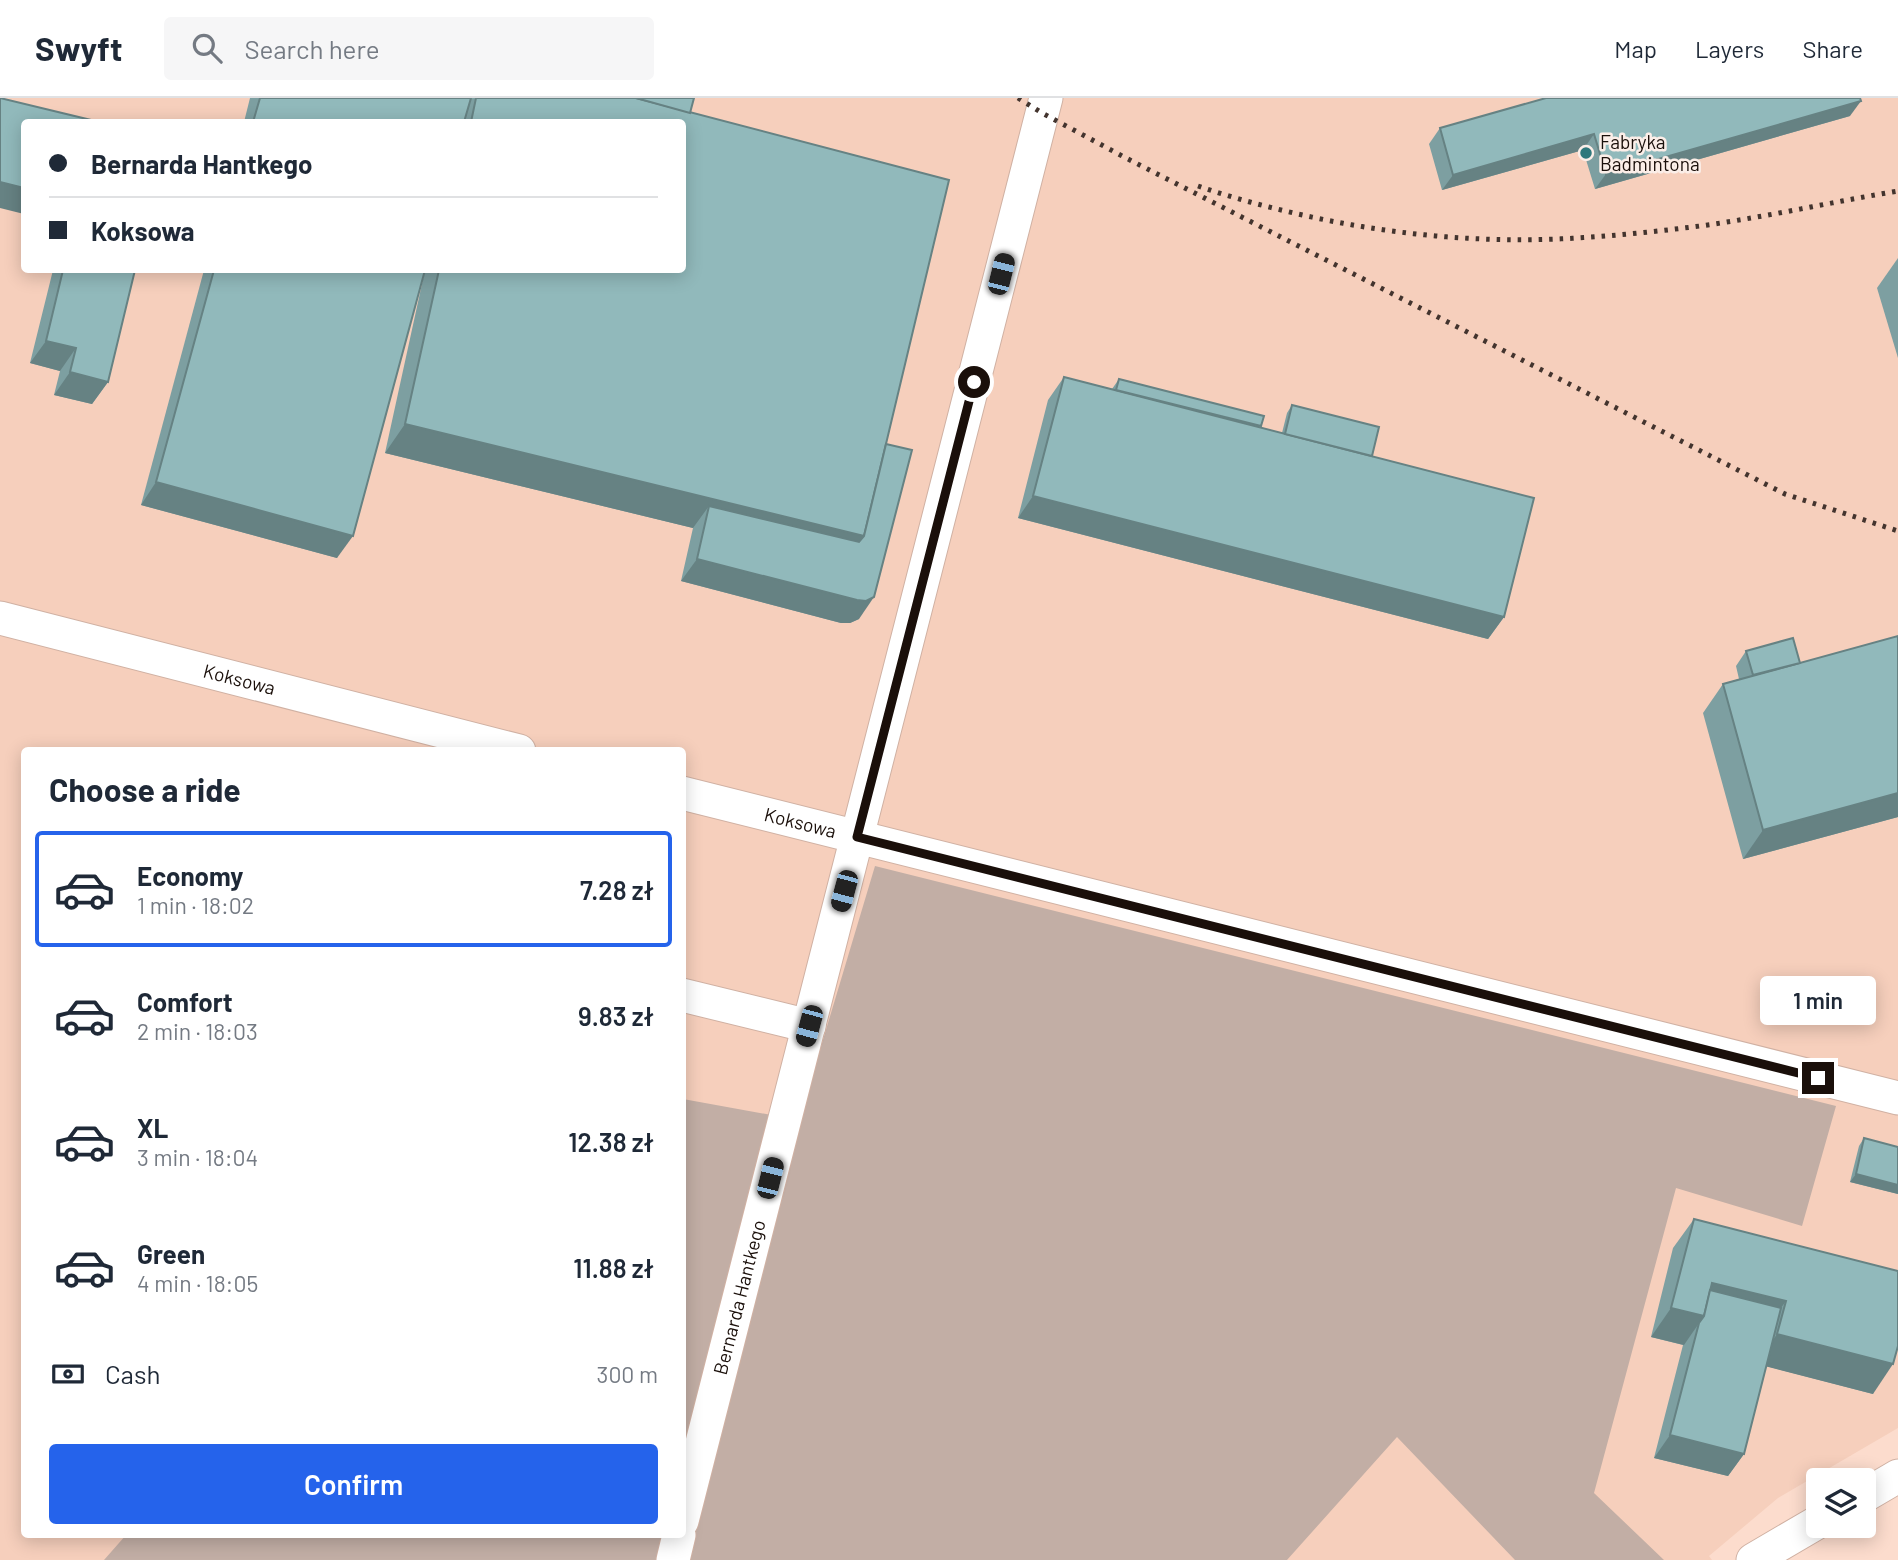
<!DOCTYPE html>
<html lang="en">
<head>
<meta charset="utf-8">
<style>
	:root { --surface:#fff; --page:#f6f6f7; --text:#1f2937; --muted:#747a83; --line:#e0e1e3; --accent:#2563eb }
	body { margin:0; font-family:Barlow,sans-serif; background:var(--page); color:var(--text); height:100vh; display:flex; flex-direction:column; font-size:26px; white-space:nowrap }
	* { box-sizing:border-box; margin:0 }
	p { font-size:23px; color:var(--muted) }
	.icon { flex:none; width:38px; height:38px; fill:none; stroke:currentColor; stroke-width:2; stroke-linecap:round; stroke-linejoin:round }
	.map { position:relative; flex:1; overflow:hidden }
	.details { position:absolute; left:21px; top:649px; width:665px; height:791px; display:flex; flex-direction:column; background:var(--surface); border-radius:7px; box-shadow:0 4px 18px #0003 }
	.details>* { flex:none }
	.top-card { position:absolute; left:21px; top:21px; width:665px; height:154px; border-radius:7px; box-shadow:0 4px 18px #0003; display:grid; align-content:center; height:154px; padding:0 28px; background:var(--surface) }
	.buttons { position:absolute; left:1806px; top:1370px; display:grid; gap:14px }
	.buttons a { display:grid; place-items:center; width:70px; height:70px; border-radius:7px; background:var(--surface); box-shadow:0 4px 18px #0003; font-size:35px }
	.end { position:absolute; width:32px; height:32px; margin:-16px; border:9px solid #1a0f0a; background:#fff; box-shadow:0 0 0 4px #fff }
	.from { border-radius:50% }
	.bubble { position:absolute; height:49px; border-radius:7px; background:var(--surface); box-shadow:0 4px 18px #0003; font-size:23px; font-weight:600; line-height:49px; text-align:center }
	.car { position:absolute; width:21px; height:42px; margin:-21px -10px; border-radius:9px; box-shadow:0 0 5px 2px #0007; background:linear-gradient(#222 24%,#8ab4d8 0 40%,#222 0 76%,#8ab4d8 0 86%,#222 0) }
	.top-card b { display:flex; align-items:center; gap:24px; height:66px; font-size:26px }
	.top-card b+b { border-top:2px solid var(--line) }
	.top-card i { width:18px; height:18px; background:var(--text) }
	ul { padding:0; list-style:none }
	li { display:flex; align-items:center; gap:21px; height:116px; margin:0 14px 10px; padding:0 14px; border:4px solid transparent; border-radius:7px }
	li div { flex:1 }
	li b { display:block; font-size:26px }
	li em { font-style:normal; font-weight:600 }
	li.selected { border-color:var(--accent) }
	li>.icon { width:63px; height:63px; stroke-width:1.5 }
	h2 { padding:0 28px; font-size:32px; line-height:84px }
	.pay { display:flex; align-items:center; gap:18px; height:77px; padding:0 28px; font-size:26px }
	.pay p { margin-inline-start:auto }
	.cta { display:flex; gap:14px; margin-top:auto; padding:14px 28px }
	.cta a { flex:1; height:80px; border-radius:7px; background:var(--accent); color:#fff; font-size:28px; font-weight:600; line-height:80px; text-align:center }
	header { display:flex; align-items:center; gap:42px; box-sizing:border-box; height:98px; padding:0 35px; background:var(--surface); border-bottom:2px solid var(--line) }
	header strong { font-size:33px }
	nav { display:flex; gap:38px; margin-inline-start:auto; font-size:24px }
	.search { width:490px; height:63px; background:var(--page); display:flex; align-items:center; gap:18px; box-sizing:border-box; padding:0 24px; border-radius:7px; color:var(--muted); font-size:26px }
	.map>svg:first-child { display:block }
	.built { fill:#f6cfbc; fill-rule:evenodd }
	.green { fill:#c2aea5 }
	.lines { fill:none; stroke-linecap:round; stroke-linejoin:round }
	.minor-casing { stroke:#d0b1a3; stroke-width:35 }
	.minor { stroke:#fff; stroke-width:33 }
	.rail { stroke:#43342e; stroke-width:5; stroke-dasharray:3.5 7; stroke-linecap:butt }
	.wall { fill:#7d9fa1 }
	.shaded-wall { fill:#668283 }
	.building { fill:#91b9bb; stroke:#668283; stroke-width:2 }
	.route { stroke:#1a0f0a; stroke-width:9 }
	.poi-dot { fill:#2f787c; stroke:#fbeee8; stroke-width:2.5 }
	.labels { text-anchor:middle; stroke-width:5; stroke-linejoin:round; paint-order:stroke }
	.poi-label { font-size:19px; fill:#1a0f0a; stroke:#fbeee8; text-anchor:start }
	.street-label { font-size:19px; fill:#1a0f0a; stroke:#fbeee8 }
</style>
</head>
<body>
<header>
<strong>Swyft</strong>
<div class="search"><svg class="icon" aria-label="search" viewBox="0 0 24 24"><circle cx="10" cy="10" r="6"/><path d="M15 15l6 6"/></svg>Search here</div>
<nav><a>Map</a><a>Layers</a><a>Share</a></nav>
</header>
<div class="map">
<svg width="1898" height="1462" viewBox="0 0 1898 1462">
	<rect width="100%" height="100%" fill="#fcdccd"/>
	<path class="built" d="M0,0H1898V1330L1778,1400L1709,1458L1712,1462H0ZM24,24H682V172H24ZM24,653H682V1437H24Z"/>
	<polygon class="green" points="875,768 1836,1008 1802,1128 1676,1090 1594,1395 1664,1462 1515,1462 1397,1339 1287,1462 104,1462 126,1437 682,1437 683,1001 799,1022"/>
	<g class="lines">
		<defs>
			<g id="minor">
				<path id="s1" d="M0,520L519,653"/>
				<path id="s2" d="M682,695L1898,1000"/>
				<polyline points="682,897 809,928"/>
				<polyline points="1864,1398 1898,1378"/>
				<path id="s3" d="M682,1423L1046,0"/>
				<polyline points="673,1462 679,1437"/>
				<polyline points="1753,1462 1818,1424"/>
			</g>
		</defs>
		<use href="#minor" class="minor-casing"/>
		<use href="#minor" class="minor"/>
		<g class="rail">
			<polyline points="1018,0 1042,15 1126,60 1785,396 1898,433"/>
			<path d="M1198,88C1221,96 1245,103 1269,109C1363,133 1460,145 1557,141C1605,139 1653,134 1700,128C1766,119 1832,104 1898,93"/>
		</g>
	</g>
	<g class="wall">
		<polygon points="250,0 694,0 690,15 886,346 859,521 850,525 841,525 681,483 693,430 385,355 425,172 682,172 682,24 244,24"/>
		<polygon points="1850,18 1595,91 1583,52 1442,92 1429,46 1440,30"/>
		<polygon points="1898,160 1898,260 1877,190"/>
		<polygon points="53,172 135,172 108,284 92,306 54,297 60,273 30,265"/>
		<polygon points="204,172 425,172 337,460 141,407"/>
		<polygon points="1064,279 1112,291 1119,281 1261,328 1260,330 1282,335 1287,315 1292,307 1372,358 1504,519 1488,541 1018,420 1048,302"/>
		<polygon points="1898,538 1898,719 1743,761 1703,615 1723,586 1739,581 1736,568 1746,553 1800,565"/>
		<polygon points="1864,1040 1898,1049 1898,1096 1850,1084 1859,1048"/>
		<polygon points="1694,1121 1898,1173 1873,1296 1766,1268 1744,1356 1728,1378 1654,1360 1683,1247 1651,1239 1673,1150"/>
	</g>
	<g class="shaded-wall">
		<polygon points="1861,3 1850,18 1595,91 1606,76"/>
		<polygon points="1594,36 1583,52 1442,92 1453,77"/>
		<polygon points="0,84 24,90 24,116 0,110"/>
		<polygon points="46,243 76,250 60,273 30,265"/>
		<polygon points="70,274 108,284 92,306 54,297"/>
		<polygon points="405,326 864,438 843,467 709,408 693,430 385,355"/>
		<polygon points="156,384 353,438 337,460 141,407"/>
		<polygon points="1033,398 1504,519 1488,541 1018,420"/>
		<polygon points="697,461 874,499 859,521 850,525 841,525 681,483"/>
		<polygon points="1898,695 1898,719 1743,761 1763,732"/>
		<polygon points="1856,1076 1898,1087 1898,1096 1850,1084"/>
		<polygon points="1712,1185 1786,1203 1765,1232 1707,1191"/>
		<polygon points="1671,1210 1704,1218 1684,1247 1651,1239"/>
		<polygon points="1777,1236 1893,1266 1873,1296 1757,1266"/>
		<polygon points="1670,1337 1744,1356 1728,1378 1654,1360"/>
	</g>
	<g class="building">
		<polygon points="0,0 91,22 90,24 24,24 24,90 0,84"/>
		<polygon points="260,0 471,0 464,24 253,24"/>
		<polygon points="476,0 636,0 949,82 864,438 405,326 439,172 682,172 682,24 471,24"/>
		<polygon points="636,0 694,0 690,15"/>
		<polygon points="1546,0 1860,0 1861,3 1606,76 1594,36 1453,77 1440,30"/>
		<polygon points="63,172 135,172 108,284 70,274 76,250 46,243"/>
		<polygon points="214,172 425,172 353,438 156,384"/>
		<polygon points="1064,279 1534,400 1504,519 1033,398"/>
		<polygon points="1119,281 1264,318 1261,328 1116,292"/>
		<polygon points="1292,307 1379,329 1372,358 1285,336"/>
		<polygon points="886,346 912,352 874,499 866,503 857,502 697,461 709,408 859,444 864,438"/>
		<polygon points="1898,538 1898,695 1763,732 1723,586"/>
		<polygon points="1793,540 1800,565 1753,577 1746,553"/>
		<polygon points="1864,1040 1898,1049 1898,1087 1856,1076"/>
		<polygon points="1694,1121 1898,1173 1898,1248 1893,1266 1777,1236 1786,1203 1712,1185 1704,1218 1671,1210"/>
		<polygon points="1710,1192 1781,1210 1744,1356 1670,1337 1699,1225 1704,1218"/>
	</g>
	<g class="lines">
		<polyline class="route" points="974,284 857,739 1818,980"/>
	</g>
	<circle class="poi-dot" cx="1586" cy="55" r="7"/>
	<g class="labels">
		<g class="poi-label">
			<text x="1600" y="51">Fabryka<tspan x="1600" dy="22">Badmintona</tspan></text>
		</g>
		<g class="street-label">
			<text dy="7" stroke="none"><textPath href="#s1" startOffset="247">Koksowa</textPath></text>
			<text dy="7" stroke="none"><textPath href="#s2" startOffset="122">Koksowa</textPath></text>
			<text dy="7" stroke="none"><textPath href="#s3" startOffset="231">Bernarda Hantkego</textPath></text>
		</g>
	</g>
</svg>
<div class="buttons">
<a><svg class="icon" aria-label="layers" viewBox="0 0 24 24"><path d="M12 4l9 5-9 5-9-5zM3 14l9 5 9-5"/></svg></a>
</div>
<i class="end from" style="left:974px;top:284px"></i>
<i class="end" style="left:1818px;top:980px"></i>
<div class="bubble" style="left:1760px;top:878px;width:116px">1 min</div>
<i class="car" style="left:1001px;top:176px;rotate:14deg"></i>
<i class="car" style="left:844px;top:793px;rotate:195deg"></i>
<i class="car" style="left:809px;top:928px;rotate:195deg"></i>
<i class="car" style="left:770px;top:1080px;rotate:14deg"></i>
<div class="top-card">
<b><i class="from"></i>Bernarda Hantkego</b>
<b><i></i>Koksowa</b>
</div>
<section class="details">
<h2>Choose a ride</h2>
<ul>
<li class="selected"><svg class="icon" aria-label="car" viewBox="0 0 24 24"><path d="M5 17H2v-5l4-1 3-4h7l3 4 3 1v5h-3M9 17h6M6 11h13"/><circle cx="7" cy="17" r="2"/><circle cx="17" cy="17" r="2"/></svg><div><b>Economy</b><p>1 min · 18:02</p></div><em>7.28 zł</em></li>
<li><svg class="icon" aria-label="car" viewBox="0 0 24 24"><path d="M5 17H2v-5l4-1 3-4h7l3 4 3 1v5h-3M9 17h6M6 11h13"/><circle cx="7" cy="17" r="2"/><circle cx="17" cy="17" r="2"/></svg><div><b>Comfort</b><p>2 min · 18:03</p></div><em>9.83 zł</em></li>
<li><svg class="icon" aria-label="car" viewBox="0 0 24 24"><path d="M5 17H2v-5l4-1 3-4h7l3 4 3 1v5h-3M9 17h6M6 11h13"/><circle cx="7" cy="17" r="2"/><circle cx="17" cy="17" r="2"/></svg><div><b>XL</b><p>3 min · 18:04</p></div><em>12.38 zł</em></li>
<li><svg class="icon" aria-label="car" viewBox="0 0 24 24"><path d="M5 17H2v-5l4-1 3-4h7l3 4 3 1v5h-3M9 17h6M6 11h13"/><circle cx="7" cy="17" r="2"/><circle cx="17" cy="17" r="2"/></svg><div><b>Green</b><p>4 min · 18:05</p></div><em>11.88 zł</em></li>
</ul>
<div class="pay"><svg class="icon" aria-label="cash" viewBox="0 0 24 24"><path d="M3 7h18v10H3z"/><circle cx="12" cy="12" r="2"/></svg>Cash<p>300 m</p></div>
<div class="cta"><a>Confirm</a></div>
</section>
</div>
</body>
</html>
